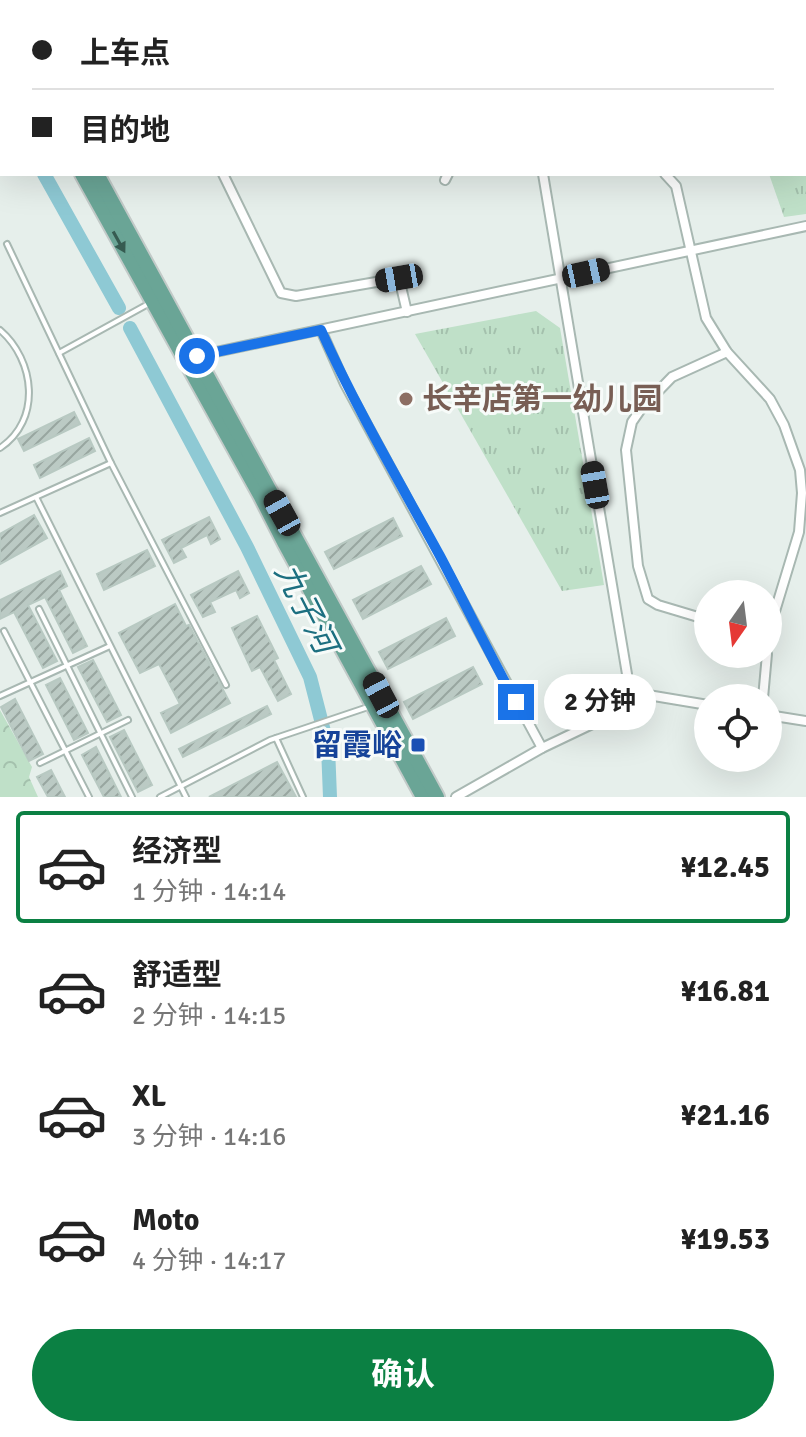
<!DOCTYPE html>
<html lang="zh">
<head>
<meta charset="utf-8">
<style>
	:root { --surface:#fff; --page:#f2f2f2; --text:#222; --muted:#767676; --line:#e0e0e0; --accent:#0b8043 }
	body { margin:0; font-family:Signika,"Noto Sans SC",sans-serif; background:var(--page); color:var(--text); height:100vh; display:flex; flex-direction:column; font-size:30px; white-space:nowrap }
	* { box-sizing:border-box; margin:0 }
	p { font-size:26px; color:var(--muted) }
	.icon { flex:none; width:44px; height:44px; fill:none; stroke:currentColor; stroke-width:2; stroke-linecap:round; stroke-linejoin:round }
	.map { position:relative; height:797px; overflow:hidden }
	.sheet { display:flex; flex-direction:column; background:var(--surface); flex:1 }
	.sheet>* { flex:none }
	.guide { position:absolute; left:0px; top:0px; width:806px; height:176px; box-shadow:0 8px 32px #0002; display:grid; align-content:center; height:176px; padding:0 32px; background:var(--surface) }
	.needle { width:52px; rotate:194deg }
	.buttons { position:absolute; left:694px; top:580px; display:grid; gap:16px }
	.buttons a { display:grid; place-items:center; width:88px; height:88px; border-radius:50%; background:var(--surface); box-shadow:0 8px 32px #0002; font-size:40px }
	.end { position:absolute; width:36px; height:36px; margin:-18px; border:10px solid #1a73e8; background:#fff; box-shadow:0 0 0 4px #fff }
	.from { border-radius:50% }
	.bubble { position:absolute; height:56px; border-radius:28px; background:var(--surface); box-shadow:0 8px 32px #0002; font-size:26px; font-weight:700; line-height:56px; text-align:center }
	.car { position:absolute; width:24px; height:48px; margin:-24px -12px; border-radius:10px; box-shadow:0 0 6px 2px #0007; background:linear-gradient(#222 24%,#8ab4d8 0 40%,#222 0 76%,#8ab4d8 0 86%,#222 0) }
	.guide b { display:flex; align-items:center; gap:28px; height:76px; font-size:30px }
	.guide b+b { border-top:2px solid var(--line) }
	.guide i { width:20px; height:20px; background:var(--text) }
	ul { padding:14px 0 0; list-style:none }
	li { display:flex; align-items:center; gap:24px; height:112px; margin:0 16px 12px; padding:0 16px; border:4px solid transparent; border-radius:8px }
	li div { flex:1 }
	li b { display:block; font-size:30px }
	li em { font-style:normal; font-weight:700 }
	li.on { border-color:var(--accent) }
	li>.icon { width:72px; height:72px; stroke-width:1.5 }
	.cta { display:flex; gap:16px; margin-top:auto; padding:16px 32px }
	.cta a { flex:1; height:92px; border-radius:48px; background:var(--accent); color:#fff; font-size:32px; font-weight:700; line-height:92px; text-align:center }
	.map>svg:first-child { display:block }
	.forest { fill:url(#forest-crowns) }
	.park { fill:url(#park-tufts) }
	.lines { fill:none; stroke-linecap:round; stroke-linejoin:round }
	.river { stroke:#8ec9d4; stroke-width:14 }
	.building { fill:url(#building-hatch); stroke:#b8c9c2; stroke-width:2 }
	.service-casing { stroke:#a8b8b2; stroke-width:8 }
	.minor-casing { stroke:#a8b8b2; stroke-width:12 }
	.tertiary-casing { stroke:#a8b8b2; stroke-width:14 }
	.primary-casing { stroke:#c2cac8; stroke-width:18 }
	.service { stroke:#fff; stroke-width:4 }
	.minor { stroke:#fff; stroke-width:8 }
	.tertiary { stroke:#fff; stroke-width:10 }
	.primary { stroke:#6aa596; stroke-width:14 }
	.oneway { fill:#365b51 }
	.route { stroke:#1a73e8; stroke-width:10 }
	.education-dot { fill:#8d6e63; stroke:#f7fbf9; stroke-width:3 }
	.transit-dot { fill:#1a4fb4; stroke:#f7fbf9; stroke-width:3 }
	.labels { text-anchor:middle; stroke-width:6; stroke-linejoin:round; paint-order:stroke }
	.education-label { font-size:30px; font-weight:bold; fill:#785e54; stroke:#f7fbf9; text-anchor:start }
	.transit-label { font-size:30px; font-weight:bold; fill:#164399; stroke:#f7fbf9; text-anchor:end }
	.water-label { font-size:32px; font-style:italic; fill:#1c6f80; stroke:#f7fbf9 }
</style>
</head>
<body>
<div class="map">
<svg width="806" height="797" viewBox="0 0 806 797">
	<defs>
		<pattern id="forest-crowns" width="20" height="18" patternUnits="userSpaceOnUse" patternTransform="scale(2)"><rect width="20" height="18" fill="#bfe0c8"/><path d="M2 6a3 3 0 1 1 6 0M12 15a3 3 0 1 1 6 0" fill="none" stroke="#a4c1ad"/></pattern>
		<pattern id="park-tufts" width="24" height="20" patternUnits="userSpaceOnUse" patternTransform="scale(2)"><rect width="24" height="20" fill="#bfe0c8"/><path d="M3 7l-1-3M5 7V3M7 7l1-3M15 17l-1-3M17 17v-4M19 17l1-3" fill="none" stroke="#a4c1ad"/></pattern>
		<pattern id="building-hatch" width="6" height="6" patternUnits="userSpaceOnUse" patternTransform="scale(2)"><rect width="6" height="6" fill="#bbcac4"/><path d="M-1 1l2-2M0 6l6-6M5 7l2-2" fill="none" stroke="#98a6a0"/></pattern>
	</defs>
	<rect width="100%" height="100%" fill="#e6efeb"/>
	<polygon class="forest" points="0,710 32,767 29,777 38,797 0,797"/>
	<g class="park">
		<polygon points="804,16 806,21 806,214 784,217 769,174 804,174"/>
		<polygon points="536,311 560,328 604,585 562,591 415,334"/>
	</g>
	<g class="lines">
		<g class="river">
			<polyline points="0,104 2,105"/>
			<polyline points="44,174 119,308"/>
			<polyline points="130,328 247,547 310,677 328,747 330,797"/>
		</g>
	</g>
	<g class="building">
		<polygon points="74,412 80,424 24,451 18,439"/>
		<polygon points="89,438 95,451 40,478 34,465"/>
		<polygon points="34,515 47,538 0,564 0,534"/>
		<polygon points="209,517 220,539 211,544 207,535 181,548 186,557 174,563 162,540"/>
		<polygon points="393,518 402,536 334,569 325,552"/>
		<polygon points="147,550 155,566 104,590 97,574"/>
		<polygon points="421,566 431,584 363,619 353,600"/>
		<polygon points="60,571 67,586 59,590 87,646 73,653 45,597 28,605 57,661 43,668 14,612 0,619 0,600"/>
		<polygon points="238,571 249,593 240,598 236,590 210,602 215,612 203,617 191,595"/>
		<polygon points="175,604 186,626 189,625 230,703 171,733 161,713 180,704 159,664 140,673 119,633"/>
		<polygon points="257,616 278,658 274,660 291,694 278,701 260,667 252,671 232,628"/>
		<polygon points="446,618 455,636 388,669 379,652"/>
		<polygon points="93,660 121,715 107,722 78,667"/>
		<polygon points="473,667 482,684 413,719 404,702"/>
		<polygon points="60,678 88,733 74,740 46,685"/>
		<polygon points="15,699 43,754 29,761 1,707"/>
		<polygon points="267,706 271,714 183,757 179,749"/>
		<polygon points="124,730 152,785 138,792 110,737"/>
		<polygon points="96,747 121,797 104,797 82,755"/>
		<polygon points="277,762 296,797 209,797"/>
		<polygon points="51,770 65,797 48,797 37,777"/>
	</g>
	<g class="lines">
		<defs>
			<g id="service">
				<polyline points="7,244 111,463 226,685"/>
				<path d="M0,330C35,360 42,420 0,448"/>
				<polyline points="59,353 150,303"/>
				<polyline points="36,497 186,797"/>
				<polyline points="0,513 111,463"/>
				<polyline points="39,609 132,797"/>
				<polyline points="4,631 89,797"/>
				<polyline points="0,696 110,646"/>
				<polyline points="276,738 303,797"/>
				<polyline points="40,763 128,720"/>
				<polyline points="160,797 270,740 371,706"/>
			</g>
			<g id="minor">
				<polyline points="511,2 511,0"/>
				<polyline points="223,174 281,293 296,296 399,278 407,312"/>
				<polyline points="543,174 630,692 708,705"/>
				<polyline points="665,174 676,186 706,318 727,352 770,399 784,425 800,470 802,493 799,532 769,631 768,641"/>
				<polyline points="445,180 448,174"/>
				<polyline points="321,330 345,384 542,748"/>
				<polyline points="197,356 806,226"/>
				<polyline points="708,620 658,605 648,599 638,566 626,450 632,422 641,409 672,377 727,352"/>
				<polyline points="763,698 767,654"/>
				<polyline points="768,715 806,721"/>
				<polyline points="456,797 542,748 607,717 643,694"/>
			</g>
			<polyline id="tertiary" points="0,87 2,88"/>
			<g id="primary">
				<polyline points="82,174 260,495 285,544 423,797"/>
				<polyline points="97,174 437,797"/>
			</g>
		</defs>
		<use href="#service" class="service-casing"/>
		<use href="#minor" class="minor-casing"/>
		<use href="#tertiary" class="tertiary-casing"/>
		<use href="#primary" class="primary-casing"/>
		<use href="#service" class="service"/>
		<use href="#minor" class="minor"/>
		<use href="#tertiary" class="tertiary"/>
		<use href="#primary" class="primary"/>
	</g>
	<defs><path id="oneway-solid" d="M-6-.8H1V-3.2L6.5 0L1 3.2V.8H-6Z" transform="scale(2)"/></defs>
	<use class="oneway" href="#oneway-solid" transform="translate(119 242) rotate(61)"/>
	<g class="lines">
		<path class="route" d="M197,356L321,330C356,408 399,481 440,556C466,605 489,654 516,702"/>
	</g>
	<circle class="education-dot" cx="406" cy="399" r="8"/>
	<rect class="transit-dot" x="410" y="737" width="16" height="16" rx="4"/>
	<g class="labels">
		<g class="education-label">
			<text x="422" y="409">长辛店第一幼儿园</text>
		</g>
		<g class="transit-label">
			<text x="402" y="755">留霞峪</text>
		</g>
		<g class="water-label">
			<text transform="translate(306 608) rotate(63)" y="11">九子河</text>
		</g>
	</g>
</svg>
<div class="buttons">
<a><svg class="needle" viewBox="-14 -14 28 28"><path d="M0-13l5 13h-10z" fill="#e53935"/><path d="M0 13l5-13h-10z" fill="#767676"/></svg></a>
<a><svg class="icon" aria-label="locate" viewBox="0 0 24 24"><circle cx="12" cy="12" r="6"/><path d="M12 2v4M12 18v4M2 12h4M18 12h4"/></svg></a>
</div>
<i class="end from" style="left:197px;top:356px"></i>
<i class="end" style="left:516px;top:702px"></i>
<div class="bubble" style="left:544px;top:674px;width:112px">2 分钟</div>
<i class="car" style="left:586px;top:273px;rotate:78deg"></i>
<i class="car" style="left:399px;top:278px;rotate:260deg"></i>
<i class="car" style="left:595px;top:485px;rotate:350deg"></i>
<i class="car" style="left:282px;top:513px;rotate:331deg"></i>
<i class="car" style="left:381px;top:695px;rotate:332deg"></i>
<div class="guide">
<b><i class="from"></i>上车点</b>
<b><i></i>目的地</b>
</div>
</div>
<section class="sheet">
<ul>
<li class="on"><svg class="icon" aria-label="car" viewBox="0 0 24 24"><path d="M5 17H2v-5l4-1 3-4h7l3 4 3 1v5h-3M9 17h6M6 11h13"/><circle cx="7" cy="17" r="2"/><circle cx="17" cy="17" r="2"/></svg><div><b>经济型</b><p>1 分钟 · 14:14</p></div><em>¥12.45</em></li>
<li><svg class="icon" aria-label="car" viewBox="0 0 24 24"><path d="M5 17H2v-5l4-1 3-4h7l3 4 3 1v5h-3M9 17h6M6 11h13"/><circle cx="7" cy="17" r="2"/><circle cx="17" cy="17" r="2"/></svg><div><b>舒适型</b><p>2 分钟 · 14:15</p></div><em>¥16.81</em></li>
<li><svg class="icon" aria-label="car" viewBox="0 0 24 24"><path d="M5 17H2v-5l4-1 3-4h7l3 4 3 1v5h-3M9 17h6M6 11h13"/><circle cx="7" cy="17" r="2"/><circle cx="17" cy="17" r="2"/></svg><div><b>XL</b><p>3 分钟 · 14:16</p></div><em>¥21.16</em></li>
<li><svg class="icon" aria-label="car" viewBox="0 0 24 24"><path d="M5 17H2v-5l4-1 3-4h7l3 4 3 1v5h-3M9 17h6M6 11h13"/><circle cx="7" cy="17" r="2"/><circle cx="17" cy="17" r="2"/></svg><div><b>Moto</b><p>4 分钟 · 14:17</p></div><em>¥19.53</em></li>
</ul>
<div class="cta"><a>确认</a></div>
</section>
</body>
</html>
